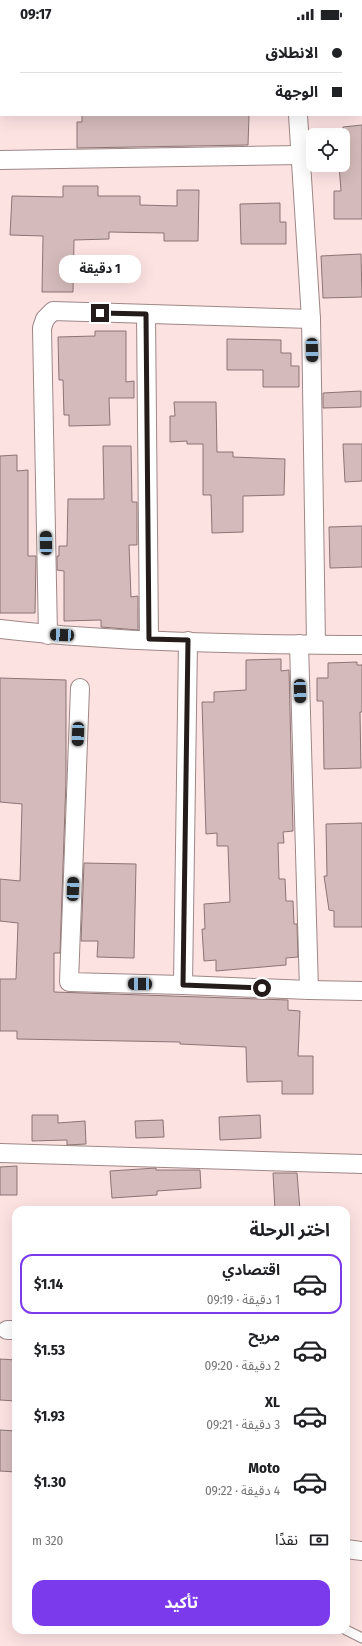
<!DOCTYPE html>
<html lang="ar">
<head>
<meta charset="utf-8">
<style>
	:root { --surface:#fff; --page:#f2f2f2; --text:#202124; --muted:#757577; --line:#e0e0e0; --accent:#7c3aed }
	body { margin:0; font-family:"Fira Sans Condensed","Noto Sans Arabic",sans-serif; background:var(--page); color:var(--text); direction:rtl; height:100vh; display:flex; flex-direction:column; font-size:15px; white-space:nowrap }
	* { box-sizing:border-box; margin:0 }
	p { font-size:13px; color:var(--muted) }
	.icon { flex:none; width:22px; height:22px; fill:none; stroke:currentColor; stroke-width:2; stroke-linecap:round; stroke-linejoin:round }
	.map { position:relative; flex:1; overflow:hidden; direction:ltr }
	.panel { position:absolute; left:12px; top:1178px; width:338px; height:428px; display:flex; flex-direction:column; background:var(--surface); border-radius:12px; box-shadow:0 4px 16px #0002; direction:rtl }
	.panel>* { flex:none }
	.guide { position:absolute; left:0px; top:0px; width:362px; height:88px; box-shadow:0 4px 16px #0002; direction:rtl; display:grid; align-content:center; height:88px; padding:0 20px; background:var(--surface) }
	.buttons { position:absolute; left:306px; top:100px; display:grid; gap:8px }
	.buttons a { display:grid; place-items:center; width:44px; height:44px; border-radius:8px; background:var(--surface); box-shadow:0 4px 16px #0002; font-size:20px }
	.end { position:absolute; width:18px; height:18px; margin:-9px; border:5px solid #241b1b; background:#fff; box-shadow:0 0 0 2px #fff }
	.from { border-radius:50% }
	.bubble { position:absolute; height:28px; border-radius:12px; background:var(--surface); box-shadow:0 4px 16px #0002; font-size:13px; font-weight:700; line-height:28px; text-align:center; direction:rtl }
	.car { position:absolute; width:12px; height:24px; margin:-12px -6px; border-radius:5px; box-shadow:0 0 3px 1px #0007; background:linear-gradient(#222 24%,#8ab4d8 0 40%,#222 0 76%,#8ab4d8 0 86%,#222 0) }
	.guide b { display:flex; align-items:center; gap:14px; height:38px; font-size:15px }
	.guide b+b { border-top:1px solid var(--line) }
	.guide i { width:10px; height:10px; background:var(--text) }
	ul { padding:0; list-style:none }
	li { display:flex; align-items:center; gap:12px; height:60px; margin:0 8px 6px; padding:0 12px; border:2px solid transparent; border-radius:12px }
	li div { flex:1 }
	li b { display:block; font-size:15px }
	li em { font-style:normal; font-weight:700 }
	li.active { border-color:var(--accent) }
	li>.icon { width:36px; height:36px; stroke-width:1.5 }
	h2 { padding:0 20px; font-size:18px; line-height:48px }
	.pay { display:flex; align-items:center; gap:10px; height:44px; padding:0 20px; font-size:15px }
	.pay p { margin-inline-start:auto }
	.primary-button { display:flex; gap:8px; margin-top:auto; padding:8px 20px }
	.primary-button a { flex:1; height:46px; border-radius:12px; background:var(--accent); color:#fff; font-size:16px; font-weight:700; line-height:46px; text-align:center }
	.status { display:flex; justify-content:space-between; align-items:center; height:28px; padding:0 20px; background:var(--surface); direction:ltr }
	.status svg { height:11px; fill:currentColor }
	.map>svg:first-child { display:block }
	.building { fill:#d4baba; stroke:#8c7575 }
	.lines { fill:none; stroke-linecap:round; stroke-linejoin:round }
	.service-casing { stroke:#9f8787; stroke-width:11 }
	.minor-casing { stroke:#9f8787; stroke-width:20 }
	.service { stroke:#fff; stroke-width:9 }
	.minor { stroke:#fff; stroke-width:18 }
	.route { stroke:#241b1b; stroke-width:5 }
</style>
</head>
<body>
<div class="status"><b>09:17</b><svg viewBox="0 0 49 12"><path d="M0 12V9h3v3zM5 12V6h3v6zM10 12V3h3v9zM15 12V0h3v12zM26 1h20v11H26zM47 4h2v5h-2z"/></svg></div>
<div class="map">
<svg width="362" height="1618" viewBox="0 0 362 1618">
	<rect width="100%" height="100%" fill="#fde2e2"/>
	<g class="building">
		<polygon points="82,87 249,87 248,117 77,120 77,94 82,94"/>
		<polygon points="362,97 362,191 334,191 334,163 341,163 339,137 343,137 343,99"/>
		<polygon points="63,158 98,158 98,168 140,168 140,177 177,178 177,162 199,162 198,213 164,213 164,205 109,204 109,211 74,212 73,264 42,264 43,208 10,207 12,168 63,169"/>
		<polygon points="280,175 280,194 286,194 286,216 241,216 240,176"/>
		<polygon points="361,226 362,269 323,270 321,228"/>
		<polygon points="95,303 126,303 126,354 134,353 134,370 109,370 110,397 69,398 69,387 64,387 63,352 59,352 58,309 95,308"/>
		<polygon points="227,311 281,312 281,325 291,325 291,338 299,338 299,359 263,359 263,342 227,342"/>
		<polygon points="361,363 361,379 323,380 323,365"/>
		<polygon points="174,374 216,374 217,424 233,424 233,429 285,431 284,467 243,468 243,504 212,505 211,467 203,467 203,416 187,416 187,413 170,414 170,388 175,388"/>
		<polygon points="343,416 362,416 362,453 345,454"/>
		<polygon points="103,418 131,418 132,474 137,474 137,517 129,517 131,569 138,568 138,602 101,599 101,592 64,593 64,543 57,542 57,528 59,528 59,518 67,518 68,471 104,471"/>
		<polygon points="17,427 17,443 28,442 28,528 36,528 35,585 0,585 0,428"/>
		<polygon points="362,498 362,539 330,540 329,499"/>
		<polygon points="281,631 281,643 289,642 293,803 283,804 284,815 278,815 279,851 285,851 286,873 293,873 294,896 297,896 298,929 286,930 286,937 216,943 216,932 204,933 202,901 205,901 204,876 230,874 228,818 217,818 217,805 206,806 202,674 214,674 214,664 246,662 246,632"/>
		<polygon points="357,634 357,637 362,637 362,684 360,684 361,740 324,741 323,673 317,673 317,650 328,650 328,635"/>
		<polygon points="0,650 66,652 66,752 60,925 54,925 54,964 288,972 288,982 300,983 298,1028 313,1028 313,1066 282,1066 282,1053 247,1054 246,1019 180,1016 180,1014 17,1011 17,1003 0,1003 0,951 16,951 18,895 0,893 0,851 20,853 22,776 0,774"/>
		<polygon points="362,795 362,899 334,899 334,883 329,882 324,848 327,848 326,796"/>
		<polygon points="84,835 136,836 134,930 97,929 98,913 81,913"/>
		<polygon points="32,1087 58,1087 58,1095 85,1093 86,1116 67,1117 67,1112 32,1113"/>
		<polygon points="260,1087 261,1110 220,1112 219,1089"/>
		<polygon points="163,1092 164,1109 136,1110 135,1093"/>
		<polygon points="17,1138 17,1167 0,1167 0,1139"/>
		<polygon points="156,1140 156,1142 200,1142 201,1160 157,1163 157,1167 112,1170 110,1143"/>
		<polygon points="273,1145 297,1145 300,1182 275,1182"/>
		<polygon points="0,1331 16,1332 16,1373 0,1372"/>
		<polygon points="0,1402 16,1403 16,1444 0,1443"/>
	</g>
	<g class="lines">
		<defs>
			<polyline id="service" points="346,1602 362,1610"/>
			<g id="minor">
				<polyline points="0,10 1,10"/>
				<polyline points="361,11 362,11"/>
				<polyline points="298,87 311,291 316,616"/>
				<polyline points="0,132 300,127"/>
				<polyline points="146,286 149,611"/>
				<path d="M0,601C120,615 242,616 362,617"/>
				<polyline points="48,607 42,300 45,291 53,283 311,291"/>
				<polyline points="299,616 309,962 362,963"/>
				<polyline points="80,660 69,954 183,957 309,962"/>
				<polyline points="183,957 188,613"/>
				<polyline points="0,1125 362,1136"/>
				<polyline points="7,1302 16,1302"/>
				<polyline points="346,1521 362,1523"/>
			</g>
		</defs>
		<use href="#service" class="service-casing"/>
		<use href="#minor" class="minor-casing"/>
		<use href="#service" class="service"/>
		<use href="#minor" class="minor"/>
	</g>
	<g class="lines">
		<polyline class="route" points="100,285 146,286 149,611 188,612 183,957 262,960"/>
	</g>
</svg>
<div class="buttons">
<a><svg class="icon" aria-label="locate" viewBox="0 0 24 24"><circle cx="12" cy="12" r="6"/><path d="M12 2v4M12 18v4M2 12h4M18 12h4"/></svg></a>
</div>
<i class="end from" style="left:262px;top:960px"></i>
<i class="end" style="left:100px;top:285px"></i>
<div class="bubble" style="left:59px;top:227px;width:82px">1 دقيقة</div>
<i class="car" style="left:312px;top:322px;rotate:179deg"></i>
<i class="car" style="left:46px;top:515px;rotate:359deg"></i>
<i class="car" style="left:62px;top:607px;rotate:273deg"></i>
<i class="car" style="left:300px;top:663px;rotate:178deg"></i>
<i class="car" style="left:78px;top:706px;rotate:182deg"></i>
<i class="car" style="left:73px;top:861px;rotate:2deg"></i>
<i class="car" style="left:140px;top:956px;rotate:271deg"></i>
<div class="guide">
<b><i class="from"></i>الانطلاق</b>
<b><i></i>الوجهة</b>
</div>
<section class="panel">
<h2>اختر الرحلة</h2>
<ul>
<li class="active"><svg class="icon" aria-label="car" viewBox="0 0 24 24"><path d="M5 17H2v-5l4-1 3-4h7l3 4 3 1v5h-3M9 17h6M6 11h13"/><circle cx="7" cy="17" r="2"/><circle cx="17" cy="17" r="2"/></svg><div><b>اقتصادي</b><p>1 دقيقة · 09:19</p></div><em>$1.14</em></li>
<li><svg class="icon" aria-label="car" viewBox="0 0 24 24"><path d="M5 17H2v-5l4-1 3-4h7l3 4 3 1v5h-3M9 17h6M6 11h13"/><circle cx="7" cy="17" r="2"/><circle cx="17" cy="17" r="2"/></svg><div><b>مريح</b><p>2 دقيقة · 09:20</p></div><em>$1.53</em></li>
<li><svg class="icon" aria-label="car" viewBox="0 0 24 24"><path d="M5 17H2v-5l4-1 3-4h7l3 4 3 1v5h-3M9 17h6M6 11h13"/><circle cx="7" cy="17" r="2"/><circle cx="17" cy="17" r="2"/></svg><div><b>XL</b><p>3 دقيقة · 09:21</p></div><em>$1.93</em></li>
<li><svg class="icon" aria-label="car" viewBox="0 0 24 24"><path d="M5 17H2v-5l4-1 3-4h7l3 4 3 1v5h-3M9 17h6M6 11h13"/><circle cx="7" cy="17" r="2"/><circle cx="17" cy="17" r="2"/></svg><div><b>Moto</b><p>4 دقيقة · 09:22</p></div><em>$1.30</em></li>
</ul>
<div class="pay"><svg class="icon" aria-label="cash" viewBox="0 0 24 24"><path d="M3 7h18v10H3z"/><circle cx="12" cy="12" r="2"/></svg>نقدًا<p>320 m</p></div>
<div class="primary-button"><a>تأكيد</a></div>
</section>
</div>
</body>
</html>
